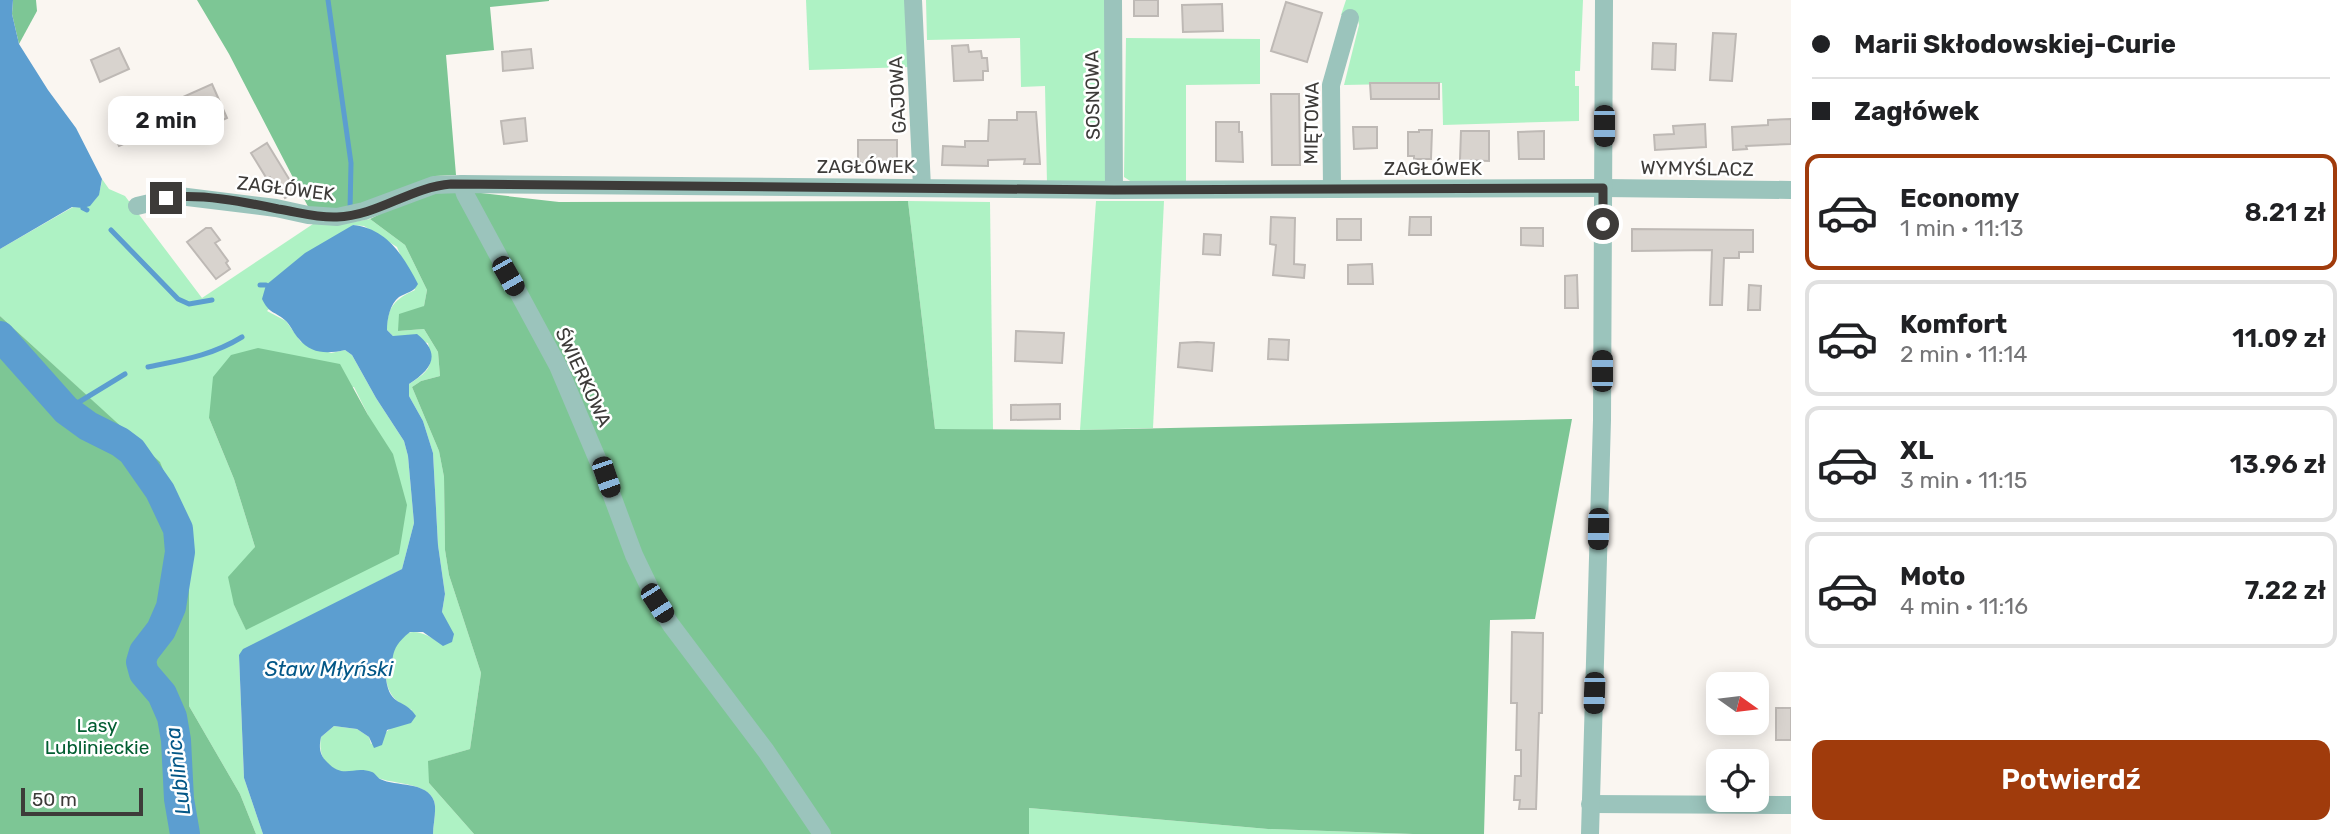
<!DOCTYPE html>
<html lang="pl">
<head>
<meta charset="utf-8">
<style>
	:root { --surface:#fff; --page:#f2f2f2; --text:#202124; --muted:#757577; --line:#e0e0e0; --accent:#a03b0c }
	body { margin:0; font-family:Rubik,sans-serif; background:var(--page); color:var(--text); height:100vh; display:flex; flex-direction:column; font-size:26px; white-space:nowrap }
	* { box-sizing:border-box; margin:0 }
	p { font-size:23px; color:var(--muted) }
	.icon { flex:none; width:38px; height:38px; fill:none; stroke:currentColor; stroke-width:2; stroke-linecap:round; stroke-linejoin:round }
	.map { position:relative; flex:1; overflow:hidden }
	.side { display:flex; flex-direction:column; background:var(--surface); width:560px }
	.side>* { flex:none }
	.hud { display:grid; align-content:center; height:154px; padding:0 21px; background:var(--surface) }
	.needle { width:46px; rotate:104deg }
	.buttons { position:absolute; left:1706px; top:672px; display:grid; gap:14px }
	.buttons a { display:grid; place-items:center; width:63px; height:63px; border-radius:14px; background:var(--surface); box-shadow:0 4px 18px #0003; font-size:35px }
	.scale { position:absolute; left:21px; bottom:18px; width:122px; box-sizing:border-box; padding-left:7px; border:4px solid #3d3b39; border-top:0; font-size:19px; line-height:24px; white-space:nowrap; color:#3d3b39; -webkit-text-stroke:5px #fff; paint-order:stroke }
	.end { position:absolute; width:32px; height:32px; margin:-16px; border:9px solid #3d3b39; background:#fff; box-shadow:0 0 0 4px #fff }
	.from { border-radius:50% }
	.bubble { position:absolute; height:49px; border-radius:14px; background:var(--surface); box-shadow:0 4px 18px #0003; font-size:23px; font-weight:600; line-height:49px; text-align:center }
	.car { position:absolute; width:21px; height:42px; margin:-21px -10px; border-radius:9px; box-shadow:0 0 5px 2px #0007; background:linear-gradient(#222 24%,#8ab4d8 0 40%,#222 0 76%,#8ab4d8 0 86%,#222 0) }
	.hud b { display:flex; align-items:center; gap:24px; height:66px; font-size:26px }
	.hud b+b { border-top:2px solid var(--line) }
	.hud i { width:18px; height:18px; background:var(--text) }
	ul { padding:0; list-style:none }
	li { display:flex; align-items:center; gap:21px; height:116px; margin:0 14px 10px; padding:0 7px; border:4px solid var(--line); border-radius:14px }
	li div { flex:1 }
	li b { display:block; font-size:26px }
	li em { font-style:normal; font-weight:600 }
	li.on { border-color:var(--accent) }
	li>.icon { width:63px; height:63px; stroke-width:1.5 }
	.cta { display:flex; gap:14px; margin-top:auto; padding:14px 21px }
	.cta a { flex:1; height:80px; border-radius:14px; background:var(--accent); color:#fff; font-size:28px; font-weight:600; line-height:80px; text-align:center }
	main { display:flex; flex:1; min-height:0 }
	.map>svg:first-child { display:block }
	.green { fill:#aef2c4; fill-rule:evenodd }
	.forest { fill:#7dc695 }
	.water { fill:#5c9ed0 }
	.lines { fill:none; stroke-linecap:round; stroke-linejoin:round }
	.stream { stroke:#5c9ed0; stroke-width:5 }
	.river { stroke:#5c9ed0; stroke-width:30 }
	.building { fill:#d8d3ce; stroke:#beb9b5; stroke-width:2 }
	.minor { stroke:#9bc4bc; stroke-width:18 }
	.route { stroke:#3d3b39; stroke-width:9 }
	.labels { text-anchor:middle; stroke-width:5; stroke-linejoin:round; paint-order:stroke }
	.street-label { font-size:19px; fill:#3d3b39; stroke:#fff }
	.park-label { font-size:19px; fill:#025d31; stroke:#fff }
	.water-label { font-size:21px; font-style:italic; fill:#035787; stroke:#fff }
</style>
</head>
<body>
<main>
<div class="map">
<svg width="1791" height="834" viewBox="0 0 1791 834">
	<rect width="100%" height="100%" fill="#faf6f1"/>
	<g class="green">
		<polygon points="806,0 908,0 911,67 809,70"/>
		<polygon points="926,0 1108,0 1110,176 1102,184 1047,184 1045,86 1021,87 1020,38 927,40"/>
		<polygon points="1346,0 1583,0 1580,71 1575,71 1575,86 1579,86 1579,121 1443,125 1442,83 1344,85 1359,25 1357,15 1341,15"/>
		<polygon points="1126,38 1260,39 1260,84 1186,85 1186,183 1135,184 1124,177"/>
		<path d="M102,179L109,189L125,196L202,298L316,222L337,225L370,219L405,245L427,290L424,306L398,331L424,329L438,352L440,376L421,381L412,387L439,451L444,477L445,550L449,575L481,673L470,749L429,761V783L474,834H433C433,824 437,810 434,801C428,783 396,784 381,779C374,777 367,773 360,771C355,771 349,772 344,772C325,771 318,753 321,737L334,726L357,729L369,737L371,744C385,732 399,723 412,710C396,702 389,696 386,679C392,669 390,656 395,646C407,621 428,635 443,645L442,612L445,594L438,545L433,453L423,421L409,396V384C429,371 434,367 428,343L393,336L387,330C387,307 395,299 415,290L397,247L364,226L353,225L267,311L286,321L301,342L331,353L345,350L352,355L376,398L404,441L408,456L414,523L402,569L239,655L244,778L263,834H256L240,794L189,706V534L160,463L0,316V249L73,207C92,209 100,198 102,179ZM354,387L368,415L246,629L234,605L255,547L234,479L209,418Z"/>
		<polygon points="908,201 990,202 993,430 935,429"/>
		<polygon points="1096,201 1164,201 1153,428 1080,430"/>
		<polygon points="1029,808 1268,829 1412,834 1029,834"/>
	</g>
	<g class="forest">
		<polygon points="13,0 36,0 37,11 19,44 12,14"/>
		<polygon points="197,0 549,0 549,1 490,7 494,50 446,55 456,175 435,176 316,222 229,54"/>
		<polygon points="472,192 559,202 908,201 935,429 1080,430 1572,419 1535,619 1490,620 1484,834 1413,834 1268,829 1029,808 1029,834 474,834 429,783 428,761 470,749 481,673 449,575 445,550 444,477 439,451 412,387 421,381 440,376 438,352 424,329 398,331 399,314 424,306 427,290 405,245 370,219 422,193"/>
		<polygon points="0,316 160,462 189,534 189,706 240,794 256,834 0,834"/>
		<polygon points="258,348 340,364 368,415 393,454 407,505 399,554 246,630 234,605 228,577 255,547 234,479 209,418 213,377 231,355"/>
	</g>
	<g class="water">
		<polygon points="0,0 13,0 12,14 19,44 48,90 76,128 102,179 99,195 90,206 83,208 72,207 0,249"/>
		<path d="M353,225C387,228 404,257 418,284C413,293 407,292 399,297C390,304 387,319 387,330L393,336L417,334C442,354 432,369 409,384V396L423,421L433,453L438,545L445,594L442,612L454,634L452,642L443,646L423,632H410C385,652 398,659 386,679C390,708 405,698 416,716L411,723L387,730L382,745L374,748L369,737L357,729L334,726L321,737C319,747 319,754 327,762C344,780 353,765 372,772C375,773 377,777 380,779C396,787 427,781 434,801C437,810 433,824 433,834H263L244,778L239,655L243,649L402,569L414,523L408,456L404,441L376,398L352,355L345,350C327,354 311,354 299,339C294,334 291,326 286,321C275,311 269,314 262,299L266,285L305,253Z"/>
	</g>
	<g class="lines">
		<g class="stream">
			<polyline points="328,0 351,163 350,210"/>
			<polyline points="83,208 87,210"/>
			<polyline points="111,230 178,299 189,304 212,300"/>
			<polyline points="260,285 266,285"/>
			<path d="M148,367C182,360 211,356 242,337"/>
			<polyline points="66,410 125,374"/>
		</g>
		<polyline class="river" points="0,336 66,410 88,426 120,442 132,451 160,491 178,529 180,552 171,607 161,630 144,652 141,662 144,673 162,694 172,717 176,740 179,799 185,834"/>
	</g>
	<g class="building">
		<rect x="1134" y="0" width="24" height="16"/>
		<polygon points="1286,2 1322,13 1307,62 1271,51"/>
		<polygon points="1222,4 1223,31 1183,32 1182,5"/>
		<polygon points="1713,33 1736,34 1732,81 1710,80"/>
		<polygon points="1653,43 1676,44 1675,70 1652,69"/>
		<polygon points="968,45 969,52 981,51 982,58 987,58 988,71 983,71 983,80 954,81 952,46"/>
		<polygon points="119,48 129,69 100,82 91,60"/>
		<polygon points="531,49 533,68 503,71 502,52"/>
		<polygon points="1370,83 1439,83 1439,99 1371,99"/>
		<polygon points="212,84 227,118 190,135 174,101"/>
		<polygon points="1271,94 1299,94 1300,165 1272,165"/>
		<polygon points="151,109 159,129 119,146 110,127"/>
		<polygon points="1017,112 1036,112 1040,164 1024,164 1025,159 988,160 988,166 942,165 943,146 965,147 965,141 988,141 989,120 1017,120"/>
		<polygon points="525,118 527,141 504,144 501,121"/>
		<polygon points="1791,119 1791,144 1746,146 1747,149 1733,150 1732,127 1768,125 1768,120"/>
		<polygon points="1216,122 1239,122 1239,132 1242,132 1243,162 1216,161"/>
		<polygon points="1705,124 1706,147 1655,150 1654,135 1674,134 1673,126"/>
		<polygon points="1353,127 1377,127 1377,148 1354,149"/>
		<polygon points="1419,130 1432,130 1431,159 1414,159 1414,156 1408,156 1408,132 1419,132"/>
		<polygon points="1461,131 1489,131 1489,161 1460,160"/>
		<polygon points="1544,131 1544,159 1519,159 1518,132"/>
		<rect x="858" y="140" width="39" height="23"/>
		<polygon points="267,143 297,192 285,198 270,177 267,179 251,153"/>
		<polygon points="1271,217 1295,218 1294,264 1305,265 1304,278 1273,275 1276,245 1270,244"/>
		<polygon points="1410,217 1431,217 1431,235 1409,235"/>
		<rect x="1337" y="219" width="24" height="21"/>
		<polygon points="206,228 211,228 220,240 215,243 228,261 226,263 230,269 216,279 187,242"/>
		<polygon points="1521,228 1543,228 1543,246 1521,245"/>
		<polygon points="1632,229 1753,230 1753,252 1739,252 1739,258 1724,258 1722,305 1710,305 1712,250 1632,251"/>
		<polygon points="1204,234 1221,235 1220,255 1203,254"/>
		<polygon points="1372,264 1373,284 1348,284 1348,265"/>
		<polygon points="1577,275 1578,308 1565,308 1565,276"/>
		<polygon points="1749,285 1761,286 1760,310 1748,310"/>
		<polygon points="1016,331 1064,333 1062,363 1015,361"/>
		<polygon points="1269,339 1289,340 1288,360 1268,359"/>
		<polygon points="1197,342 1214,343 1212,371 1178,367 1180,343"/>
		<polygon points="1060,404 1060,419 1011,420 1011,405"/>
		<polygon points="1512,632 1543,633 1542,713 1539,713 1536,809 1519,809 1520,800 1514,800 1515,776 1521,776 1521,750 1516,750 1517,703 1511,703"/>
		<rect x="1776" y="708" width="15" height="32"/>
	</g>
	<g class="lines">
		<g class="minor">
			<polyline points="913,0 922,187"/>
			<polyline points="1113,0 1114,190"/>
			<polyline points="462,184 465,194 558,366 605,477 634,555 657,603 671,625 766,751 822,834"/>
			<polyline points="1332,189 1331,85 1350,18"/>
			<polyline points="137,206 179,196 276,208 308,215 337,217 364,211 434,185 462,184 1114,190 1603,188 1791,190"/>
			<polyline points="1590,804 1791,805"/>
			<polyline points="1590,834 1602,420 1604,0"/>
		</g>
	</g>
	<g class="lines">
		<path class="route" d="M166,198C199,193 245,202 278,209C298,212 317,218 337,217C377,216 411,187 451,184L1114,190L1603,188V224"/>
	</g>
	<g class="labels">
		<g class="street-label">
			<text transform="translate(897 95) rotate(-93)" y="7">GAJOWA</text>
			<text transform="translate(1092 95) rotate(-91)" y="7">SOSNOWA</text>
			<text transform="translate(1311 123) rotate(-89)" y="7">MIĘTOWA</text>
			<text x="866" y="173">ZAGŁÓWEK</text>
			<text x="1433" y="175">ZAGŁÓWEK</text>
			<text transform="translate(1697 168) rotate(1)" y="7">WYMYŚLACZ</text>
			<text transform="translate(286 188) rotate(7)" y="7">ZAGŁÓWEK</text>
			<text transform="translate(584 377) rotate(65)" y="7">ŚWIERKOWA</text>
		</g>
		<g class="park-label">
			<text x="97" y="732">Lasy<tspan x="97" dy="22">Lublinieckie</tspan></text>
		</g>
		<g class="water-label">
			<text x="329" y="676">Staw Młyński</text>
			<text transform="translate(178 771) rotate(-97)" y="7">Lublinica</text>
		</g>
	</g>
</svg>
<div class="buttons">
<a><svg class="needle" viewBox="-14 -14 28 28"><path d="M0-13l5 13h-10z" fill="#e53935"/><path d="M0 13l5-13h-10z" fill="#757577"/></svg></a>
<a><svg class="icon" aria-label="locate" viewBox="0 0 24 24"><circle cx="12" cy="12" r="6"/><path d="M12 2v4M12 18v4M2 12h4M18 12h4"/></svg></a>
</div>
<div class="scale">50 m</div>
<i class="end from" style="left:1603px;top:224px"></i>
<i class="end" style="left:166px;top:198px"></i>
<div class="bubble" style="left:108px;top:96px;width:116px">2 min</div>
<i class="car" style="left:1604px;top:126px;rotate:180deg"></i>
<i class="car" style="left:508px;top:276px;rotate:150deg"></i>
<i class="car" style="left:1602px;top:371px;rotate:0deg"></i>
<i class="car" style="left:606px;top:477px;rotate:161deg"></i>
<i class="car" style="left:1598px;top:529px;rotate:181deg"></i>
<i class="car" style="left:657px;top:603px;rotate:147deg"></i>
<i class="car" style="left:1594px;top:693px;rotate:182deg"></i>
</div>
<section class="side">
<div class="hud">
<b><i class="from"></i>Marii Skłodowskiej-Curie</b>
<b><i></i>Zagłówek</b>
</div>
<ul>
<li class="on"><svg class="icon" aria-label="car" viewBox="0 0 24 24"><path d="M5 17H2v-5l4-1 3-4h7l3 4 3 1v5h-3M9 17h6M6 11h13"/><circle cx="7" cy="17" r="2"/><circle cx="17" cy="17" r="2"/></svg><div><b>Economy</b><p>1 min · 11:13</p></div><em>8.21 zł</em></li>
<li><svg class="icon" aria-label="car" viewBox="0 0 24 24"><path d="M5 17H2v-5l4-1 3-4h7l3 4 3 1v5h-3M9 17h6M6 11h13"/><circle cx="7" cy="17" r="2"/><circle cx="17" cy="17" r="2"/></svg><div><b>Komfort</b><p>2 min · 11:14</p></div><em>11.09 zł</em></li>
<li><svg class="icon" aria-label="car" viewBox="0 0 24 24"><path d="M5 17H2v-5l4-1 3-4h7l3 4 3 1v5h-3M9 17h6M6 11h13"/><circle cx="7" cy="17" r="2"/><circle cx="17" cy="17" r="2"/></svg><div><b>XL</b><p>3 min · 11:15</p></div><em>13.96 zł</em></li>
<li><svg class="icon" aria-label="car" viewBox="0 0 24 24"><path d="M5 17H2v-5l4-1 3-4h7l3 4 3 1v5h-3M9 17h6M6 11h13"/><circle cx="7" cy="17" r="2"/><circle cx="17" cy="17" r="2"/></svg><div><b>Moto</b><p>4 min · 11:16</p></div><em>7.22 zł</em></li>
</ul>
<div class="cta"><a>Potwierdź</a></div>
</section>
</main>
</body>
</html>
